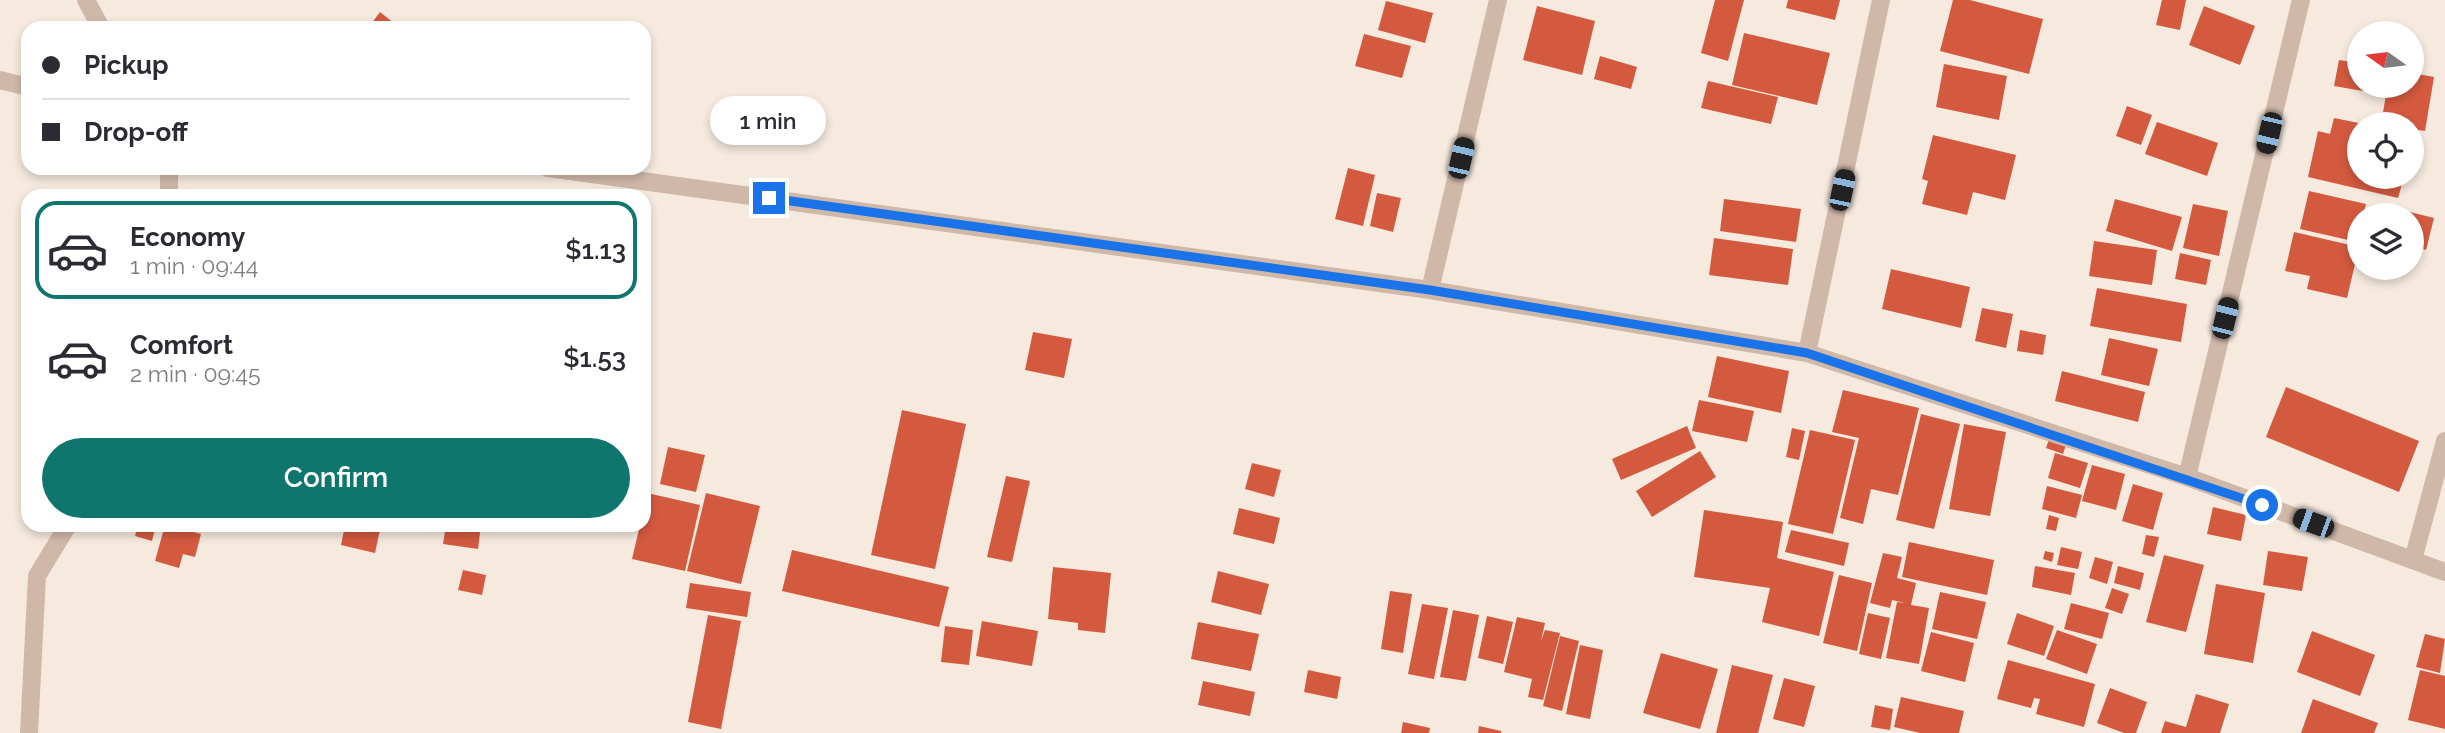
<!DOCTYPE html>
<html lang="en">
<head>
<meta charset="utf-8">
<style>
	:root { --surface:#fff; --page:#f2f2f3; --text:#2b2b33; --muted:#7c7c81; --line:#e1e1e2; --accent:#0f766e }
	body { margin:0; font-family:Raleway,sans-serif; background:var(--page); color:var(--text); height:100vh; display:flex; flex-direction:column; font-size:26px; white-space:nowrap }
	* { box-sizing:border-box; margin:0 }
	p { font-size:23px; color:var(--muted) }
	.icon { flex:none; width:38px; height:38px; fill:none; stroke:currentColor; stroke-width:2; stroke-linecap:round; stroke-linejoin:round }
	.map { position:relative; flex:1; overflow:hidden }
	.drawer { position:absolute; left:21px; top:189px; width:630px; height:343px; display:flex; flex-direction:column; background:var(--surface); border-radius:21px; box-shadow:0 4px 10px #0003 }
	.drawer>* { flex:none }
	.guide { position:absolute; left:21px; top:21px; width:630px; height:154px; border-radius:21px; box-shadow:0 4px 10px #0003; display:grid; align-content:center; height:154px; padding:0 21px; background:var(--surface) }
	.needle { width:46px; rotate:284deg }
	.buttons { position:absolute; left:2347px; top:21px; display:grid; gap:14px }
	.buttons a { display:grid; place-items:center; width:77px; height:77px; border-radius:50%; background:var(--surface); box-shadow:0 4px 10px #0003; font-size:35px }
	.end { position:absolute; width:32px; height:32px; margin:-16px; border:9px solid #1a73e8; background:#fff; box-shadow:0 0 0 4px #fff }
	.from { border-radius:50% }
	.bubble { position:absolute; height:49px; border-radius:24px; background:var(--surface); box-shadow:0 4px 10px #0003; font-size:23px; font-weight:600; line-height:49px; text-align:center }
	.car { position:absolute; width:21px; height:42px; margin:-21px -10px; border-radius:9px; box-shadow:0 0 5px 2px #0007; background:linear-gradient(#222 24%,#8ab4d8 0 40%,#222 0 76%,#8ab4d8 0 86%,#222 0) }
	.guide b { display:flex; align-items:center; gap:24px; height:66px; font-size:26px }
	.guide b+b { border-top:2px solid var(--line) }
	.guide i { width:18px; height:18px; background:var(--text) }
	ul { padding:12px 0 0; list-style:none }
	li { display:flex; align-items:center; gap:21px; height:98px; margin:0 14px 10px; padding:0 7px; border:4px solid transparent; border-radius:21px }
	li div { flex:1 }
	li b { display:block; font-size:26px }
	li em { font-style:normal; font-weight:600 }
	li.on { border-color:var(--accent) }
	li>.icon { width:63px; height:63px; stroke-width:1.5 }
	.action { display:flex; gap:14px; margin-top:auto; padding:14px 21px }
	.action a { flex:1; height:80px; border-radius:42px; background:var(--accent); color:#fff; font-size:28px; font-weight:600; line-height:80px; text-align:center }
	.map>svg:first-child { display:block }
	.building { fill:#d45a3f }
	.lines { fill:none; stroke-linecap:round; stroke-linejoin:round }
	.minor { stroke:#d0b8a9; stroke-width:18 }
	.tertiary { stroke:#d0b8a9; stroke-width:18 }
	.route { stroke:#1a73e8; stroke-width:9 }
</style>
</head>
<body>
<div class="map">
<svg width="2445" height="733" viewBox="0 0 2445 733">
	<rect width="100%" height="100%" fill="#f6eadf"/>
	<g class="building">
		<polygon points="1715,0 1744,0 1728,61 1701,53"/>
		<polygon points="1788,0 1840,0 1835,20 1786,8"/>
		<polygon points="1953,0 1970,0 2043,19 2029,74 1940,51"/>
		<polygon points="2162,0 2186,0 2180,30 2156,25"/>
		<polygon points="1386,1 1433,13 1425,43 1378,30"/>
		<polygon points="1537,6 1595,21 1582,75 1523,60"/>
		<polygon points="2204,6 2255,26 2240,65 2189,45"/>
		<polygon points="380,12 400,28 368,28"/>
		<polygon points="1744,33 1830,53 1817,105 1732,85"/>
		<polygon points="1364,34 1411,46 1402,78 1355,66"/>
		<polygon points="1600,56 1637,67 1631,89 1594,79"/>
		<polygon points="2339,60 2359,63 2359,86 2412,86 2412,73 2434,77 2425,131 2412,129 2412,124 2381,124 2386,95 2334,86"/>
		<polygon points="1944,64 2007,76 1999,120 1936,107"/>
		<polygon points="1708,81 1778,97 1771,124 1701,108"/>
		<polygon points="2127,106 2152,115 2141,145 2116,136"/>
		<polygon points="2334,118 2359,123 2359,177 2404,177 2398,198 2308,177 2318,131 2330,134"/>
		<polygon points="2157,122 2218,143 2207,176 2145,154"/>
		<polygon points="1933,135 2016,155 2005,200 1973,192 1967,215 1922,204 1928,181 1922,179"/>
		<polygon points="1348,168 1375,175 1363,226 1335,219"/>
		<polygon points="214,189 240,195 240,196 212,196"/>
		<polygon points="2309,191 2366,204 2363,215 2359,215 2357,242 2300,229"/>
		<polygon points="1377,193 1401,198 1393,232 1370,226"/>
		<polygon points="1724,199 1801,209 1796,242 1720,231"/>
		<polygon points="2115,199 2182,217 2172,251 2106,231"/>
		<polygon points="2193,204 2228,211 2219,256 2183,248"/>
		<polygon points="2386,206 2434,218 2426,250 2412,246 2412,215 2383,215"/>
		<polygon points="2294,232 2359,247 2347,298 2307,289 2310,276 2285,271"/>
		<polygon points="1714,238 1793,249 1788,285 1709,275"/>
		<polygon points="2094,241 2157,250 2152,285 2089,276"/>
		<polygon points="2180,253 2211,260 2206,285 2175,279"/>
		<polygon points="1891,269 1970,287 1961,328 1882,309"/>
		<polygon points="2097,288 2187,304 2181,342 2090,326"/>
		<polygon points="1982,308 2013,314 2006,348 1975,341"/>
		<polygon points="2020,330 2046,335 2043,355 2017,351"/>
		<polygon points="1033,332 1072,339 1064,378 1025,370"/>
		<polygon points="2109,338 2158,349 2149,386 2101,375"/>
		<polygon points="1717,356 1789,371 1781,413 1708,397"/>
		<polygon points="2062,371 2145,392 2138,422 2055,401"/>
		<polygon points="2286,387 2419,441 2399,492 2266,437"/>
		<polygon points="1843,390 1919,408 1898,495 1871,489 1863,524 1840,518 1859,438 1832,432"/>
		<polygon points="1699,400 1754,411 1747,442 1692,431"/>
		<polygon points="902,410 966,424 935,569 871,555"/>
		<polygon points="1921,414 1960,424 1934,529 1896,520"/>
		<polygon points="1964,424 2006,432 1990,516 1949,509"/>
		<polygon points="1687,426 1696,448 1621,480 1612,459"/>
		<polygon points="1792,428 1805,431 1799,460 1786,457"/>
		<polygon points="1810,430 1855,440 1833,534 1788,524"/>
		<polygon points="2052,430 2069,436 2063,454 2046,448"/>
		<polygon points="668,447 705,455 696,492 660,484"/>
		<polygon points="1700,451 1716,477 1652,517 1636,491"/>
		<polygon points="2055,453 2088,463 2080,488 2048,478"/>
		<polygon points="1252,463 1281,470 1274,497 1245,489"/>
		<polygon points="2092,465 2125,474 2116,510 2082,501"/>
		<polygon points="1006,476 1030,481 1012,562 987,557"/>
		<polygon points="2133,484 2163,493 2153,530 2122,521"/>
		<polygon points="2047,486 2082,495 2076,518 2042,509"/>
		<polygon points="647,493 700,505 685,571 632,559 640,525 644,525"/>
		<polygon points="706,493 760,506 741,584 687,571"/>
		<polygon points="2213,507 2246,515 2241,541 2207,534"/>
		<polygon points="1239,508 1280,518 1274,544 1233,534"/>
		<polygon points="1704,510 1783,522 1777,558 1834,572 1819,636 1762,622 1770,588 1694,577"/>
		<polygon points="2049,515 2059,518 2056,531 2046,529"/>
		<polygon points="138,525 156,525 152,541 135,536"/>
		<polygon points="165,525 201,534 195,557 183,554 179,568 155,561"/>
		<polygon points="345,525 381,525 375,553 341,545"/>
		<polygon points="446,525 481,525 478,549 443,544"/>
		<polygon points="1791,530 1849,543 1844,566 1785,552"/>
		<polygon points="2146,535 2159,537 2154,557 2142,554"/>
		<polygon points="1909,542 1994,560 1987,595 1902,577"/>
		<polygon points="2061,547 2082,552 2078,569 2057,565"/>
		<polygon points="792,550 949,587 939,627 782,591"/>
		<polygon points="2045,551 2054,553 2052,562 2043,559"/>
		<polygon points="2268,551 2308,557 2302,591 2263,585"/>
		<polygon points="1883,553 1902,557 1897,578 1916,583 1911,605 1929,608 1919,664 1886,658 1897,602 1905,603 1892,600 1890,608 1870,603"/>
		<polygon points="2164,555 2204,565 2186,632 2146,622"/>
		<polygon points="2095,557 2113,562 2107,584 2089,578"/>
		<polygon points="2035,566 2075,573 2071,595 2032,587"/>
		<polygon points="2118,566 2144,573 2140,590 2114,583"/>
		<polygon points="1053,567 1111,573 1105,633 1078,630 1078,623 1048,619"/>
		<polygon points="463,570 486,575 482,595 458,590"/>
		<polygon points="1218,571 1269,584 1261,615 1211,602"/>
		<polygon points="1839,575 1872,583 1857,651 1823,643"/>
		<polygon points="690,583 751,592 747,617 686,608"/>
		<polygon points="2216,584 2265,593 2253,663 2204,654"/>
		<polygon points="2112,588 2129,594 2122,614 2105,608"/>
		<polygon points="1390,591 1412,594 1403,653 1381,649"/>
		<polygon points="1940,592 1986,602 1977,639 1932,629"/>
		<polygon points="2071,603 2109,613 2102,639 2064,629"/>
		<polygon points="1422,604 1448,608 1434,679 1408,674"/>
		<polygon points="1453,610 1479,615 1466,681 1440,677"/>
		<polygon points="1868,613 1890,618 1881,659 1859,654"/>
		<polygon points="2017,613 2054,626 2044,656 2007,644"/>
		<polygon points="708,615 741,621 721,729 688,722"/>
		<polygon points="1487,616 1513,622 1503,664 1478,658"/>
		<polygon points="1517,617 1545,623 1541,641 1545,630 1560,633 1543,700 1528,697 1532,679 1504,672"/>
		<polygon points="982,621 1038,631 1032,666 976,656"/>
		<polygon points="1198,622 1259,634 1251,671 1191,659"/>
		<polygon points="945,626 973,630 969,665 941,662"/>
		<polygon points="2057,630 2097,644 2087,674 2046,659"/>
		<polygon points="2312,631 2375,655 2360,696 2297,672"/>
		<polygon points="1931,632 1974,643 1965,682 1921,671"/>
		<polygon points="2425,634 2445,639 2440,673 2416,667"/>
		<polygon points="1560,636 1579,641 1562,711 1543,706"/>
		<polygon points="1580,645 1603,650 1590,719 1566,714"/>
		<polygon points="1661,653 1718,669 1700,729 1643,713"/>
		<polygon points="2008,660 2095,684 2084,727 2036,714 2040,699 2034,698 2031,708 1997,699"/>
		<polygon points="1732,665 1773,675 1758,733 1716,733"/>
		<polygon points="1308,670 1341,677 1337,699 1304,692"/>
		<polygon points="2420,670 2445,676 2445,729 2408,720"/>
		<polygon points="1784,678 1815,686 1804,727 1773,719"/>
		<polygon points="1203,681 1255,692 1250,716 1198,705"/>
		<polygon points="2110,688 2147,702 2136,733 2124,733 2097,723"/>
		<polygon points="2196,694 2229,704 2220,733 2161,733 2165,721 2186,727"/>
		<polygon points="1901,697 1964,711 1959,733 1920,733 1894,727"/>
		<polygon points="2313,699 2378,723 2374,733 2301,733"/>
		<polygon points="1875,705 1893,709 1890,730 1871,727"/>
		<polygon points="1403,722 1430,728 1429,733 1401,733"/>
		<polygon points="1479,726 1501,731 1501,733 1478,733"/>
	</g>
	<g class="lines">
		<g class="minor">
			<polyline points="86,0 101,28"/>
			<polyline points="169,168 169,196"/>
			<polyline points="1430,290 1498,0"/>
			<polyline points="1807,353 1881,0"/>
			<polyline points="2187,477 2301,0"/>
			<polyline points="2413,560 2445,441"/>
			<polyline points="29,733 37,576 68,525"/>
		</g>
		<g class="tertiary">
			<polyline points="0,80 28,87"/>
			<polyline points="548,168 1430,290 1807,353 2187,477 2445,572"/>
		</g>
	</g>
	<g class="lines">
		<polyline class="route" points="769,198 1430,290 1807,353 2262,505"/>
	</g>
</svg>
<div class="buttons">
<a><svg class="needle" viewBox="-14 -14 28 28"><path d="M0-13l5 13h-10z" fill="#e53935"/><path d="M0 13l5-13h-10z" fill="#7c7c81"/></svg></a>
<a><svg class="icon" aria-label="locate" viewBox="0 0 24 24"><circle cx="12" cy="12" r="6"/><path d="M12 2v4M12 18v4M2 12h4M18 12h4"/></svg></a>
<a><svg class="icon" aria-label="layers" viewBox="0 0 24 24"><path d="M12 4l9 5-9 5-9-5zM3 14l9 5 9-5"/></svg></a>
</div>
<i class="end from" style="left:2262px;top:505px"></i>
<i class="end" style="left:769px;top:198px"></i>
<div class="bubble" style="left:710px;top:96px;width:116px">1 min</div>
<i class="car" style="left:2269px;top:133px;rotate:193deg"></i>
<i class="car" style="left:1461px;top:158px;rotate:13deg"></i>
<i class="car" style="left:1842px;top:190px;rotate:12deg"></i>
<i class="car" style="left:2225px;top:318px;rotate:14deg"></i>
<i class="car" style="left:2313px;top:523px;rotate:290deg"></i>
<div class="guide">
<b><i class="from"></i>Pickup</b>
<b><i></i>Drop-off</b>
</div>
<section class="drawer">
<ul>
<li class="on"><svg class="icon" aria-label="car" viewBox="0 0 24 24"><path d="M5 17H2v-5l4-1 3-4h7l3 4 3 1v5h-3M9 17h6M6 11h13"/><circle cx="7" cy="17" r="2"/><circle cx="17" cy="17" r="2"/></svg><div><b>Economy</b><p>1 min · 09:44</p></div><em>$1.13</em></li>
<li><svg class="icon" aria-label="car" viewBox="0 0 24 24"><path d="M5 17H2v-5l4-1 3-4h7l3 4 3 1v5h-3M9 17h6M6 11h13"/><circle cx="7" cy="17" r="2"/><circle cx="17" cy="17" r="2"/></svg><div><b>Comfort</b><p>2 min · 09:45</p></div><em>$1.53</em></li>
</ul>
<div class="action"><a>Confirm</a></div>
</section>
</div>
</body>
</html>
